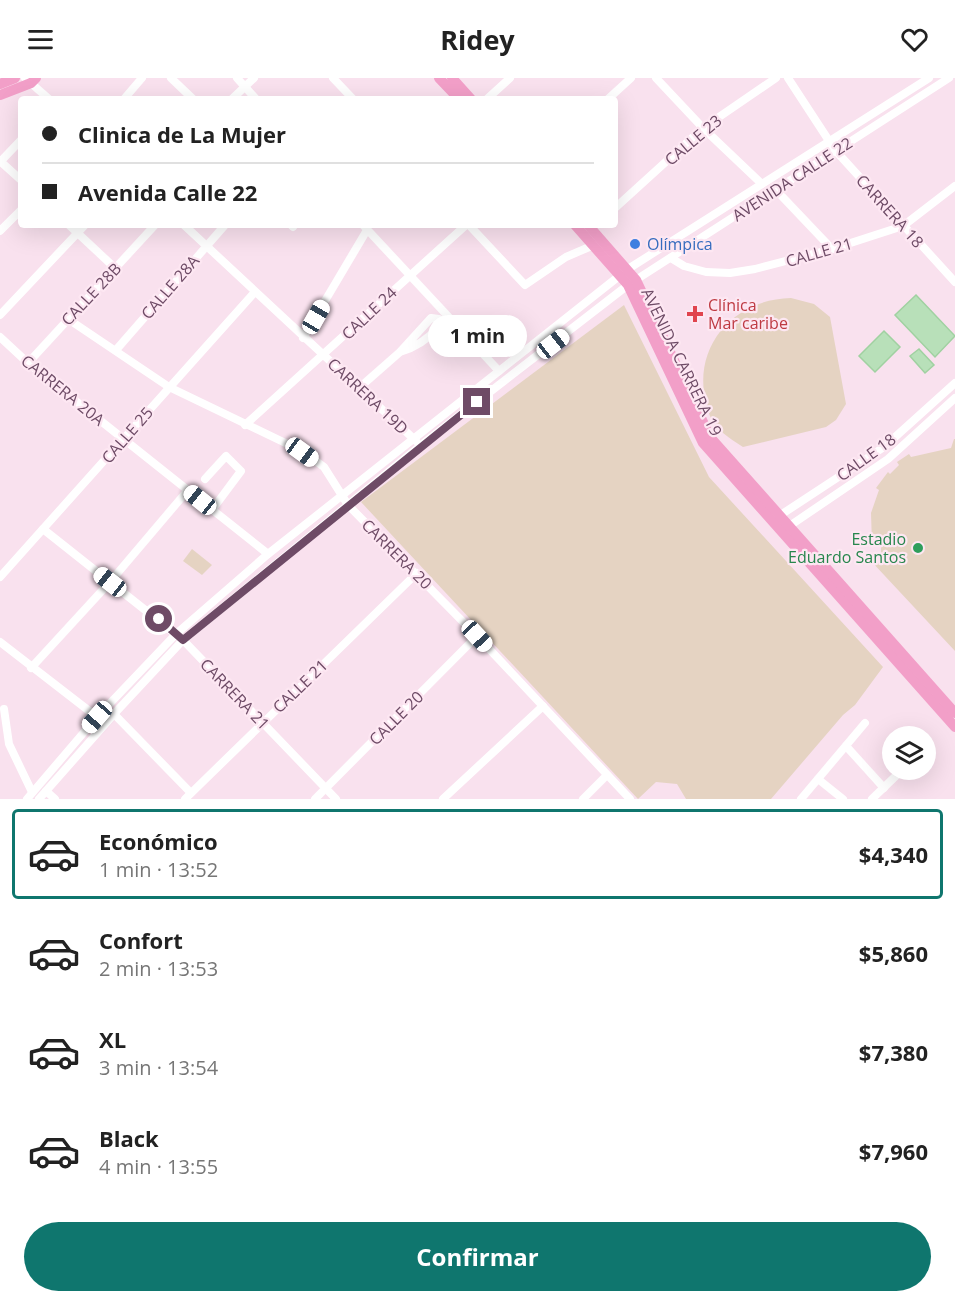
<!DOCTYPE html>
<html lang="es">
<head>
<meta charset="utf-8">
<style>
	:root { --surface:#fff; --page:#f6f6f6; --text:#222; --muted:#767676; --line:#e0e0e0; --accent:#0f766e }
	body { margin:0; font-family:"Open Sans",sans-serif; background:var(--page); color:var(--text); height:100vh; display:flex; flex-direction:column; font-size:22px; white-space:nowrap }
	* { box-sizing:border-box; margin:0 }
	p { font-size:20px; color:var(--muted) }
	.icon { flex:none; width:33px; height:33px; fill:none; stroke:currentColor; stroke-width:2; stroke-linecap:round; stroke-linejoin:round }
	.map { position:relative; height:721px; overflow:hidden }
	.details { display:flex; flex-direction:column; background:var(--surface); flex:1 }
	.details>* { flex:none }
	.hud { position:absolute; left:18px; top:18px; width:600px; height:132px; border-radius:6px; box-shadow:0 6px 24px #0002; display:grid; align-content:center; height:132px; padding:0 24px; background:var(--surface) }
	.tools { position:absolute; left:882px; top:648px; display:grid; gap:12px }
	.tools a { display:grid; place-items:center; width:54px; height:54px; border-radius:50%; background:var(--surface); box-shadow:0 6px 24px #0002; font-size:30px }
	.end { position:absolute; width:27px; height:27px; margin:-14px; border:8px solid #6e4b66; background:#fff; box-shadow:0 0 0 3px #fff }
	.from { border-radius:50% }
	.bubble { position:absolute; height:42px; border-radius:21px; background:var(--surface); box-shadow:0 6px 24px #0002; font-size:20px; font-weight:700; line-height:42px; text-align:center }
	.car { position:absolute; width:18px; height:36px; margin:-18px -9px; border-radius:8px; box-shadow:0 0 4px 2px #0007; background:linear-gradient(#fff 24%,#345 0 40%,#fff 0 76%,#345 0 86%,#fff 0) }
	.hud b { display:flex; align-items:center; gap:21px; height:57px; font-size:22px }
	.hud b+b { border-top:2px solid var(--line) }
	.hud i { width:15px; height:15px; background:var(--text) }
	ul { padding:10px 0 0; list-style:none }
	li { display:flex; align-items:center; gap:18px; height:90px; margin:0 12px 9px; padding:0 12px; border:3px solid transparent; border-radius:6px }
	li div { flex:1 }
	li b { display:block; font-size:22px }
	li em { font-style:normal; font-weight:700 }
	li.on { border-color:var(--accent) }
	li>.icon { width:54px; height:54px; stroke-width:1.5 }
	.cta { display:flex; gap:12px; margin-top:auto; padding:12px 24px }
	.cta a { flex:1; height:69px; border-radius:36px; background:var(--accent); color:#fff; font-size:24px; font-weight:700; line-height:69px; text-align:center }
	header { display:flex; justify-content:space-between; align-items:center; height:78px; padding:0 24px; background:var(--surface); font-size:27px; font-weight:700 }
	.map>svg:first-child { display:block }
	.green { fill:#e5d3c2 }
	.water { fill:#b8e0b9; stroke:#a0d1a1; stroke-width:1.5 }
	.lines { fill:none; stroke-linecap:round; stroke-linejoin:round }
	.minor { stroke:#fff; stroke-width:8 }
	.major { stroke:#f29fc8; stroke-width:10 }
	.route { stroke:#6e4b66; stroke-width:8 }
	.shop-dot { fill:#3f7fe0; stroke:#fde7f2; stroke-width:2 }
	.health-dot { fill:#e0444e; stroke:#fde7f2; stroke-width:2 }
	.leisure-dot { fill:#2e9e5b; stroke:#fde7f2; stroke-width:2 }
	.labels { text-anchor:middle; stroke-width:4.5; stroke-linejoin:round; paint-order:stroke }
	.street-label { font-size:16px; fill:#6e4b66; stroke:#fde7f2 }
	.shop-label { font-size:16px; fill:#366cbe; stroke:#fde7f2; text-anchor:start }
	.health-label { font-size:16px; fill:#be3a42; stroke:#fde7f2; text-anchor:start }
	.leisure-label { font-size:16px; fill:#27864d; stroke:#fde7f2; text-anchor:end }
</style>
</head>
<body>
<header><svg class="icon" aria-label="menu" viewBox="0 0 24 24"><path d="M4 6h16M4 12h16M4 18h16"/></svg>Ridey<svg class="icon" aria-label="heart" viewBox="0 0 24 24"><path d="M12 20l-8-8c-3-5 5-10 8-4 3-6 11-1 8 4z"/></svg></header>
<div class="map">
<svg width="955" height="721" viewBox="0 0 955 721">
	<rect width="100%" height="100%" fill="#f9e1ee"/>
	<g class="green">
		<path d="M791,220L814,226L830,239L846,326L836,342L826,349L743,369C734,363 724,357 717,349C709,341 706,326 704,315C697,261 739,221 791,220Z"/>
		<polygon points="624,227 709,399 883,589 855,627 843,637 771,721 686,721 677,706 656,704 638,721 361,424"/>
		<polygon points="954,361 955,361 955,573 871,483 881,474 881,464 872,466 871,435 879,412 876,410 888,394 890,396 899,387 897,384 909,376 911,379 951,370"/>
		<polygon points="192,471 212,487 202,497 183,483"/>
	</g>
	<g class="water">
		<polygon points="916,217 955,258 935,279 895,237"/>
		<polygon points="884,253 900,269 875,294 859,278"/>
		<polygon points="919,271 934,287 925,295 910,278"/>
	</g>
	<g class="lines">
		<g class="minor">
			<polyline points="25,0 49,21"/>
			<polyline points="171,0 193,21"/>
			<polyline points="237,0 256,21"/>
			<polyline points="333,0 353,21"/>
			<polyline points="656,0 703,50 762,106"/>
			<polyline points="788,0 835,72 955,204"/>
			<polyline points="124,21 142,0"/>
			<polyline points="232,21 254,0"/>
			<polyline points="487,21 510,0"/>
			<polyline points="608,21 631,0"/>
			<polyline points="0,83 21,102"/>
			<polyline points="1,83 21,62"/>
			<polyline points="775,111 832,171"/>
			<polyline points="615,130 703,50 776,0"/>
			<polyline points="69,147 115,190"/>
			<polyline points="184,147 416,363"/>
			<polyline points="291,147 293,149"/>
			<polyline points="363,147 499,293"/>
			<polyline points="469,147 525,207 566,179 594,167"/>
			<polyline points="0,153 21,132"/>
			<polyline points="671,180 684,188 706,194 730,195 755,191 832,171 903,148 955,108"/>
			<polyline points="0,237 85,147"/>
			<polyline points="68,241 169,309 302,373 324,389 348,427 477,558 630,721"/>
			<polyline points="0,259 28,285 268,476"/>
			<polyline points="303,260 367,152"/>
			<polyline points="116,272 225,147"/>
			<polyline points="28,285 155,147"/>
			<path d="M359,310L400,274L431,240L439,241V249C428,261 417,269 400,274"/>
			<polyline points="245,347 466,147"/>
			<polyline points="205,401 226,378 241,393 212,432"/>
			<polyline points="776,440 884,369 955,305"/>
			<polyline points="43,451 183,562 336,721"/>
			<polyline points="785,451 888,381 955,320"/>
			<polyline points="0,499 254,215"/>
			<polyline points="0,564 97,639"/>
			<polyline points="31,590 110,504 188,412"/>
			<polyline points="4,631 9,666 32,714"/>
			<polyline points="114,636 191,715"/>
			<polyline points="846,668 884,710"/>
			<polyline points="818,701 843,721"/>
			<polyline points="46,713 55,721"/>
			<polyline points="27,721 97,639 176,556 268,476 628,191 929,0"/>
			<polyline points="39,721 114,636 183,562 420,368 628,207 949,0"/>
			<polyline points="185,721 417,495"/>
			<polyline points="315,721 477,558"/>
			<polyline points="443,721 543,628"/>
			<polyline points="583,721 607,697"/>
			<polyline points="801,721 865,645"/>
			<polyline points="872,721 902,692"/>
		</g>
		<g class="major">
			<polyline points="439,0 459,21"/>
			<polyline points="452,0 471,21"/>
			<polyline points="0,6 15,0"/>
			<polyline points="0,17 31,5 36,0"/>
			<polyline points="575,147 628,207 703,365 955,649"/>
			<polyline points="588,147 636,202 710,359 955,635"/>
		</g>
	</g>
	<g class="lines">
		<polyline class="route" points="159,541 183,562 477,324"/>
	</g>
	<circle class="shop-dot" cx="635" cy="166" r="6"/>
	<path class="health-dot" d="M692 227h6v6h6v6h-6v6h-6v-6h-6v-6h6z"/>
	<circle class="leisure-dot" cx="918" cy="470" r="6"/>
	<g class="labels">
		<g class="street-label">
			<text transform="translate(693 62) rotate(-40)" y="6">CALLE 23</text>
			<text transform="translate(792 101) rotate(-33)" y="6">AVENIDA CALLE 22</text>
			<text transform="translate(890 133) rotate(48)" y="6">CARRERA 18</text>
			<text transform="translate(819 174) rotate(-16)" y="6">CALLE 21</text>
			<text transform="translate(170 209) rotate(-49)" y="6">CALLE 28A</text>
			<text transform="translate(91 216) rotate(-47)" y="6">CALLE 28B</text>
			<text transform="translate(369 235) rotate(-43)" y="6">CALLE 24</text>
			<text transform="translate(682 284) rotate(64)" y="6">AVENIDA CARRERA 19</text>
			<text transform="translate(63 312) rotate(39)" y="6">CARRERA 20A</text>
			<text transform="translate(368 318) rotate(43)" y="6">CARRERA 19D</text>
			<text transform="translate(127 357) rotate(-49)" y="6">CALLE 25</text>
			<text transform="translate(866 379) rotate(-36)" y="6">CALLE 18</text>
			<text transform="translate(397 476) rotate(45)" y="6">CARRERA 20</text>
			<text transform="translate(300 608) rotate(-44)" y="6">CALLE 21</text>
			<text transform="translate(235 616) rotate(46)" y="6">CARRERA 21</text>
			<text transform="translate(396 640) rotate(-45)" y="6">CALLE 20</text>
		</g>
		<g class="shop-label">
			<text x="647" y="172">Olímpica</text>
		</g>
		<g class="health-label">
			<text x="708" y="233">Clínica<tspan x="708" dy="18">Mar caribe</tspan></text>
		</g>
		<g class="leisure-label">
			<text x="906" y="467">Estadio<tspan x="906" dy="18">Eduardo Santos</tspan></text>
		</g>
	</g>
</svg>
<div class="tools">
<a><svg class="icon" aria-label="layers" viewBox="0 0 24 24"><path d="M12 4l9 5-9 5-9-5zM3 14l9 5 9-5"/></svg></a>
</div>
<i class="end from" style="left:159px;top:541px"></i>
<i class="end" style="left:477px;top:324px"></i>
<div class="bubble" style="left:428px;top:237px;width:99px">1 min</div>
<i class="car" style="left:316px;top:239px;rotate:30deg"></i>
<i class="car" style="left:553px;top:266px;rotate:52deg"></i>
<i class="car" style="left:302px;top:374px;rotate:126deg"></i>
<i class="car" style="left:200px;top:422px;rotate:309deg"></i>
<i class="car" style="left:110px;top:504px;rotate:308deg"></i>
<i class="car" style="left:477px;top:558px;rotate:137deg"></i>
<i class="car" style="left:97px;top:639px;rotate:221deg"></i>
<div class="hud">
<b><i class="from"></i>Clinica de La Mujer</b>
<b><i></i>Avenida Calle 22</b>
</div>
</div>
<section class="details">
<ul>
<li class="on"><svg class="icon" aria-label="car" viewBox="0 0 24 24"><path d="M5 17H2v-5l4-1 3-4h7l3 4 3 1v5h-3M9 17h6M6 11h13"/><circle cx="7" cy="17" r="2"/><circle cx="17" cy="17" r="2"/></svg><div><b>Económico</b><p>1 min · 13:52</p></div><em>$4,340</em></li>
<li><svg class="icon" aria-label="car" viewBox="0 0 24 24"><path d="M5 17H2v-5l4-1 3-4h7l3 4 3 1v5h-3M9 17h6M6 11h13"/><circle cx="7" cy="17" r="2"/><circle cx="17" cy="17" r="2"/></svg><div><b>Confort</b><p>2 min · 13:53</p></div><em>$5,860</em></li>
<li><svg class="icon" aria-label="car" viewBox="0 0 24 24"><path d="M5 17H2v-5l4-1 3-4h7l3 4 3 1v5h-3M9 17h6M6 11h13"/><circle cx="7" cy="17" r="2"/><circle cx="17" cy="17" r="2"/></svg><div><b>XL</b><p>3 min · 13:54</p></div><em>$7,380</em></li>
<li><svg class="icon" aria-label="car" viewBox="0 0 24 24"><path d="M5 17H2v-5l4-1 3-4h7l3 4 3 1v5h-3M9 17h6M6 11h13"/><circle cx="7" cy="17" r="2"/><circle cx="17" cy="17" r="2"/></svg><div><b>Black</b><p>4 min · 13:55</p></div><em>$7,960</em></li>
</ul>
<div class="cta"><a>Confirmar</a></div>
</section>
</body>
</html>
